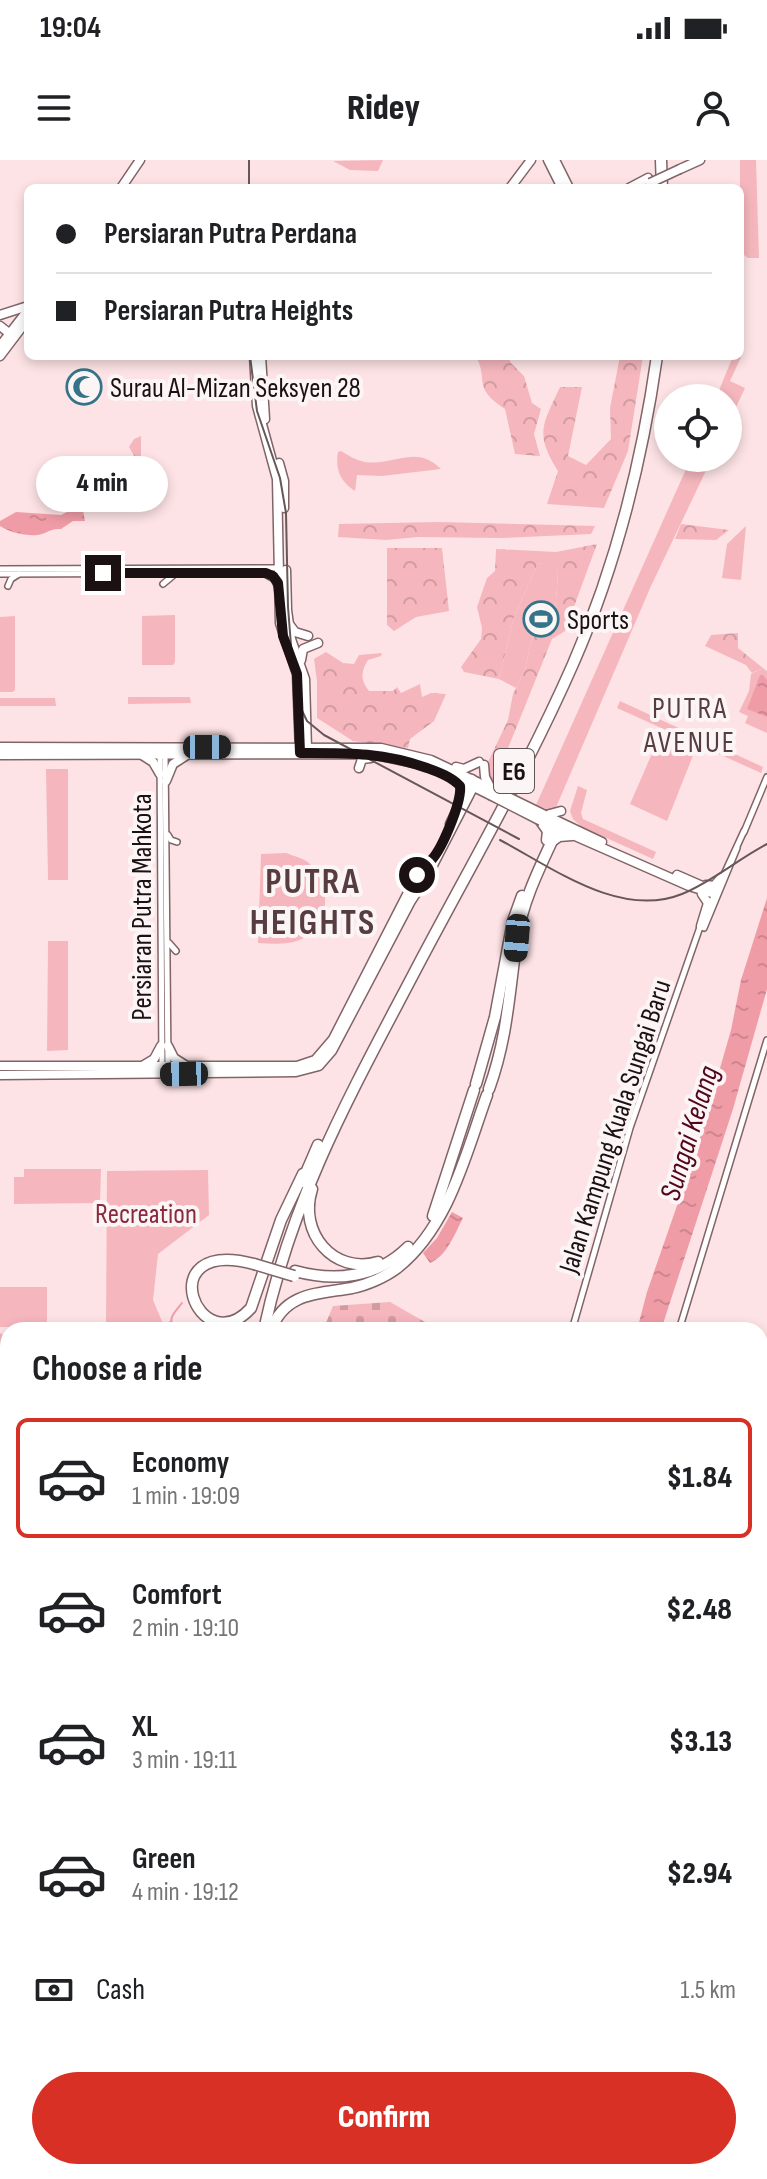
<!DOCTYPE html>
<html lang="en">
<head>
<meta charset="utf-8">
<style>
	:root { --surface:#fff; --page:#f2f2f2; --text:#202124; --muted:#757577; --line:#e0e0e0; --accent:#d93025 }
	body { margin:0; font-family:"Sofia Sans Condensed",sans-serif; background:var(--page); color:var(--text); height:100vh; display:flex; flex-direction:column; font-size:30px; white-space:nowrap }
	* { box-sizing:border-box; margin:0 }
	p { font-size:26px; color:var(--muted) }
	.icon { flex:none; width:44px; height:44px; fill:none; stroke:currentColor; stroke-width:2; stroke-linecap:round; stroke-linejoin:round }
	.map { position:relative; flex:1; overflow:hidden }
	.details { position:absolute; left:0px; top:1162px; width:768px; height:858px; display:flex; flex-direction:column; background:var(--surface); border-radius:24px 24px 0 0; box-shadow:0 4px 12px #0003 }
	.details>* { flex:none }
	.banner { position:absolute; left:24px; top:24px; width:720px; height:176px; border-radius:12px; box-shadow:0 4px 12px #0003; display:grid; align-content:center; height:176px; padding:0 32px; background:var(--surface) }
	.controls { position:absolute; left:654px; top:224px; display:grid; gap:16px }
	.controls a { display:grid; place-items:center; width:88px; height:88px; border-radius:50%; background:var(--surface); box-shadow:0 4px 12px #0003; font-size:40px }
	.end { position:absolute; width:36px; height:36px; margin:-18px; border:10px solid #1c1112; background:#fff; box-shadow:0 0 0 4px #fff }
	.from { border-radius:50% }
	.bubble { position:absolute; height:56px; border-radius:28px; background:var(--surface); box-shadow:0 4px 12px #0003; font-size:26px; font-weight:800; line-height:56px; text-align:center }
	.car { position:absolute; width:24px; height:48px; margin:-24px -12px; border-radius:10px; box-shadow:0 0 6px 2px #0007; background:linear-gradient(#222 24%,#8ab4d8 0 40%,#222 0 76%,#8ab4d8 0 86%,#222 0) }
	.banner b { display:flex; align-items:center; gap:28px; height:76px; font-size:30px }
	.banner b+b { border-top:2px solid var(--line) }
	.banner i { width:20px; height:20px; background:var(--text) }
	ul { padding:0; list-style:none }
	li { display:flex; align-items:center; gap:24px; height:120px; margin:0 16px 12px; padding:0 16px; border:4px solid transparent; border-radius:12px }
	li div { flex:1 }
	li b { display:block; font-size:30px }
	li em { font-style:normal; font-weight:800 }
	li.active { border-color:var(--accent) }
	li>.icon { width:72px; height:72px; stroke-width:1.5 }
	h2 { padding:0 32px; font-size:36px; line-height:96px }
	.pay { display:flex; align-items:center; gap:20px; height:88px; padding:0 32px; font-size:30px }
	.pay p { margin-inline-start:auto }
	.action { display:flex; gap:16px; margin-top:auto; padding:16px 32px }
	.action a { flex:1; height:92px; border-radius:48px; background:var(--accent); color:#fff; font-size:32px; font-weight:800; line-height:92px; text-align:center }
	.status { display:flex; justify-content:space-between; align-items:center; height:56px; padding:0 40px; background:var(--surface); direction:ltr }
	.status svg { height:22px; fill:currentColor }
	header { display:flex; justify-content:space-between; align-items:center; height:104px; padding:0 32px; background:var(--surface); font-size:36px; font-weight:800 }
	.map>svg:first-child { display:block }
	.green { fill:#f5b7bd }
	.forest { fill:url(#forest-crowns) }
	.cemetery { fill:url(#cemetery-stones) }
	.water { fill:url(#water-ripples) }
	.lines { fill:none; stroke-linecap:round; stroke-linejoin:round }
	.stream { stroke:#f09ca7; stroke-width:2 }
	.river { stroke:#f09ca7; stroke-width:5 }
	.minor-casing { stroke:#806467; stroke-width:8 }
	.major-casing { stroke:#806467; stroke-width:11 }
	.highway-casing { stroke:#806467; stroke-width:13 }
	.minor { stroke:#fff; stroke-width:5 }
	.major { stroke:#fff; stroke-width:8 }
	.highway { stroke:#fff; stroke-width:10 }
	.tram { stroke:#675758; stroke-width:2 }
	.major-bridge-casing { stroke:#806467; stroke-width:11; stroke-linecap:butt }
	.highway-bridge-casing { stroke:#806467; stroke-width:13; stroke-linecap:butt }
	.major-bridge { stroke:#fff; stroke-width:8 }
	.highway-bridge { stroke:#fff; stroke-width:10 }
	.route { stroke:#1c1112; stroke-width:10 }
	.labels { text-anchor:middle; stroke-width:8; stroke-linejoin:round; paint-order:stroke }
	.shield { fill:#fcf5f6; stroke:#5f5556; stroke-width:2 }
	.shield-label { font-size:26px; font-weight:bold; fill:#1c1112 }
	.poi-label { font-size:28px; fill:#1c1112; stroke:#fcf5f6; text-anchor:start }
	.street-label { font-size:28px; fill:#1c1112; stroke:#fcf5f6 }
	.park-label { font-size:28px; fill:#8a283e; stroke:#fcf5f6 }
	.neighbourhood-label { font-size:30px; letter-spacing:2px; fill:#573d40; stroke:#fcf5f6 }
	.water-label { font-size:30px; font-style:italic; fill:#51061c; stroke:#fcf5f6 }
	.district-label { font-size:36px; font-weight:bold; letter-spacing:2px; fill:#573d40; stroke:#fcf5f6 }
</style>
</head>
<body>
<div class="status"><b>19:04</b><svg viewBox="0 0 49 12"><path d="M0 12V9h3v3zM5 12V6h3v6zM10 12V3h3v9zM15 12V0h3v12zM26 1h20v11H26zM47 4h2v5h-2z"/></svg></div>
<header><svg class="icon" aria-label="menu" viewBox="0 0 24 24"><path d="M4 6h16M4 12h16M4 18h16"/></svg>Ridey<svg class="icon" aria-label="person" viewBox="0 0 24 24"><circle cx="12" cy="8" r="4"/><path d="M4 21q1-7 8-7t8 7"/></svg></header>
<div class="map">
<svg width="767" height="2019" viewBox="0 0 767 2019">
	<defs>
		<pattern id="forest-crowns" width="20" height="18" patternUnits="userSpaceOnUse" patternTransform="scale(2)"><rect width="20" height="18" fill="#f5b7bd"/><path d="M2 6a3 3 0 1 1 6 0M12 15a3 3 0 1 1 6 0" fill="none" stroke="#d19ca1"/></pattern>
		<pattern id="cemetery-stones" width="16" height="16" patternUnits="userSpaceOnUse" patternTransform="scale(2)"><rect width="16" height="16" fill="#f5b7bd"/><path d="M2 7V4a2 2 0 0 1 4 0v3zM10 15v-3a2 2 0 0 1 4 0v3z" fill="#d19ca1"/></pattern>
		<pattern id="water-ripples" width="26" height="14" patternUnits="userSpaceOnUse" patternTransform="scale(2)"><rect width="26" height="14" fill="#f09ca7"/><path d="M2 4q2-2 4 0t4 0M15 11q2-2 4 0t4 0" fill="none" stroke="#cd858f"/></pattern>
	</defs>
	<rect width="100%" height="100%" fill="#fde3e5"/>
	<g class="green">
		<polygon points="383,0 378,11 350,10 333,1"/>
		<polygon points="740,0 756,0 759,98 748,98 740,92"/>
		<polygon points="733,196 741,197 730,221 745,228 728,264 728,238 716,238"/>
		<path d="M341,291C349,296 356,300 365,302C396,306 415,284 441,309L382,316L357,315L355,331C340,321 335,309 338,292Z"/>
		<polygon points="691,298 712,298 651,426 554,652 536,645"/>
		<polygon points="60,310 112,310 111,347 59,346"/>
		<polygon points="746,366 741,420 722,418 727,384"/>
		<polygon points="538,403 556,405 558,413 555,453 537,470 531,481 525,510 516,528 499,519 514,457"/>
		<polygon points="175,455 175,502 173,505 142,505 142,456"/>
		<polygon points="15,456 15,530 13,532 0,532 0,457"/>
		<polygon points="763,508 767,511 767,573 745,563 748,556 739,552 749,531 751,514"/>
		<polygon points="128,537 190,537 191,543 128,544"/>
		<polygon points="0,538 55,538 56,546 0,546"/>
		<polygon points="620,541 763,607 761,613 617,548"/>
		<polygon points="661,573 696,588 667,661 630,644"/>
		<polygon points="46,609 68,609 68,720 48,720"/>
		<polygon points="578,626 587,630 581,653 583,659 656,692 653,699 582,667 573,659 570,651"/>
		<path d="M286,693C294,696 303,698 309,703C331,724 332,765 302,779C289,785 272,784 258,783L261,694Z"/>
		<polygon points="48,781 68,781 68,890 47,891"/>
		<polygon points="24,1009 101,1009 100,1043 14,1044 14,1017 24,1017"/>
		<polygon points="208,1010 209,1055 158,1094 153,1140 164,1166 106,1165 107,1011"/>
		<rect x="0" y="1127" width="47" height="40"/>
		<polygon points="0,1173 8,1178 8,1260 0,1259"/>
	</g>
	<g class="forest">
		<path d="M476,196H508L511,203L524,216L532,243L541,249L534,274L540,296L515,294L505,249C472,227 489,222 476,196Z"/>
		<path d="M620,196H643L628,291L604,348L547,344L558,311C534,273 543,264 560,227H582L568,296L586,305L611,279L610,248Z"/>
		<path d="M141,276V348L111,347V326L118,329C121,326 135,302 136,299L129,287L134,279Z"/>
		<polygon points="438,362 595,366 591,374 502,378 418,377 386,380 338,377 339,364"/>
		<polygon points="681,364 729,370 716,380 675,379"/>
		<polygon points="597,384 565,471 552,479 494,623 488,612 488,602 508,560 513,534 525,510 531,481 537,470 555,453 558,413 556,406 538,403 514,457 499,519 464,512 461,507 481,479 482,468 477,447 487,418 495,411 496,389 556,392"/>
		<polygon points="387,388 442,388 449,451 416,457 394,471 387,465"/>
		<polygon points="738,473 738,488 763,508 752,513 746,505 705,486 711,475"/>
		<path d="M326,492L343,503L354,504L359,495L382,493L381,496L368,500C361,511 360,520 369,531H393L397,527L401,533L420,524L422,537L431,533L446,534L434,561L410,579L408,588L353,581L317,558V521L314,499Z"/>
	</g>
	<polygon class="cemetery" points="390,1142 439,1170 323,1170 333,1146"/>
	<g class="water">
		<path d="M83,350L85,361H73L61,369C51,369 50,371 42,374C30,378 9,372 0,366V361L16,352L61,355L67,352Z"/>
		<polygon points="760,515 763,515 767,520 767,557 747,549"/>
		<polygon points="767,738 767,829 733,949 661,1170 637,1170 647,1132 697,988 731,870 741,820"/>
		<path d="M452,1052L463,1058C455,1073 447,1096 430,1103L423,1093L437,1078Z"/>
	</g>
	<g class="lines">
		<g class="stream">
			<polyline points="124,1168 166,1168 170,1162"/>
			<path d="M176,1170C166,1159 174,1153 182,1143"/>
			<polyline points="0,1265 8,1266"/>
			<polyline points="0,1380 8,1380"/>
		</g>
		<polyline class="river" points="760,1398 767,1398"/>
		<defs>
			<g id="minor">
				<polyline points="0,409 279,408"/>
				<polyline points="0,414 269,413"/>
				<polyline points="163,424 175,414"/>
				<polyline points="8,426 11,419 19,414"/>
				<polyline points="160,592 162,906"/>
				<polyline points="165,593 168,907"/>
				<polyline points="744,672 767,617"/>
				<polyline points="168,675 171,680 177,682"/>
				<polyline points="709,747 744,671"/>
				<polyline points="704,768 737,688"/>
				<polyline points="169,783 176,791"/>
				<polyline points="572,1170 630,968 700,767"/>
				<polyline points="679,1170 767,880"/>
				<polyline points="0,1384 8,1385"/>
				<polyline points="0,1685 8,1681"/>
				<polyline points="497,2012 502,2019"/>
			</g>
			<g id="major">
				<polyline points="548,0 562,28"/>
				<polyline points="555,0 569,28"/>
				<polyline points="680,9 700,0"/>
				<polyline points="121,28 140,0"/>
				<polyline points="510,28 531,0"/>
				<polyline points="629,28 648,18"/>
				<polyline points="0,155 28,146"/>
				<polyline points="0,166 14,177"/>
				<polyline points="0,186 28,150"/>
				<polyline points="0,196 28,159"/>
				<polyline points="254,196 257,246 277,319 280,463 297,514 300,592"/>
				<polyline points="261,196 265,259"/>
				<polyline points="279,303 284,321 284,348"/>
				<polyline points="286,410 287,450 291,479 305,519 307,589"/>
				<polyline points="266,413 275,418 278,424"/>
				<polyline points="289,464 295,472 308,476"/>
				<polyline points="301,500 303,489 318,483"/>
				<polyline points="0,587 381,588 431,600 492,629"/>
				<polyline points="0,595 371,594 433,607 490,635"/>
				<polyline points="142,595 153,602 160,614"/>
				<polyline points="484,605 485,617 490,627"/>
				<polyline points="456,607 464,609 479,602"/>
				<polyline points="359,608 362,599 371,598"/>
				<polyline points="166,621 173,604 187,595"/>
				<polyline points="545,655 602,682"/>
				<polyline points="546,655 561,651"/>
				<polyline points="541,661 689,726 715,734"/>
				<polyline points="450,664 472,619"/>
				<circle cx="423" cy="712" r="7"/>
				<polyline points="430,711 476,622"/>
				<polyline points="677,715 709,729"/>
				<polyline points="706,725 714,726 721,718"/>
				<polyline points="701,766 708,743 702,734"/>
				<polyline points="168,886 174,898 185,905"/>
				<polyline points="144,905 154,899 161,886"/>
				<polyline points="0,906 297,906 315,900 333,879 417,715"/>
				<polyline points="0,915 296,912 319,906 332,891 411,741 426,718"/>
				<polyline points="760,1419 767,1419"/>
				<polyline points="760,1593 767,1610"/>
				<polyline points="760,1607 765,1619 767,1618"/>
			</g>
			<g id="highway">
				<polyline points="661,0 662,28"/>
				<polyline points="541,661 548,671 547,680"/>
				<polyline points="552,681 559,676 572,675"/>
				<polyline points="476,924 495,857 513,761 522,736"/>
				<path d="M489,929C508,876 509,832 517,778C523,739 542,703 558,668"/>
				<polyline points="302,1022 318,985"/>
				<path d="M312,1029C298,1072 333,1115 378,1102"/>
				<polyline points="433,1056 474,930"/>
				<path d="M254,1104C148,1076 199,1205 251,1148L281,1060L303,1014"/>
				<path d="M295,1111C335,1122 377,1118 408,1087"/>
				<path d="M264,1170C292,1038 351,933 413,815C467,712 526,611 573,504C616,406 642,301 657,196"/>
				<path d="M271,1170C285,1132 318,1134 352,1128C367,1125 385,1117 397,1108C449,1067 466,993 487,935"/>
				<polyline points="509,2012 514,2019"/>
			</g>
		</defs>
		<use href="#minor" class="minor-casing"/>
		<use href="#major" class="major-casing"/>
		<use href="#highway" class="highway-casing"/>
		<use href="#minor" class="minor"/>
		<use href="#major" class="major"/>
		<use href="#highway" class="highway"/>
		<g class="tram">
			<polyline points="249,0 249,28"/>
			<polyline points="250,196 257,251 280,318 286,353 288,447 295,536 307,561 324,575 519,679"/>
			<path d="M500,680C553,708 620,759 682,734C712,722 738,699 767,684"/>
		</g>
		<defs>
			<g id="major-bridge">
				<polyline points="650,23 680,9"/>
				<polyline points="492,629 545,655"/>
				<polyline points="490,635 541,661"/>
			</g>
			<polyline id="highway-bridge" points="254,1104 294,1116"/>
		</defs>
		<use href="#major-bridge" class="major-bridge-casing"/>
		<use href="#highway-bridge" class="highway-bridge-casing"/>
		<use href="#major-bridge" class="major-bridge"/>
		<use href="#highway-bridge" class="highway-bridge"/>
	</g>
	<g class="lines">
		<path class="route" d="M103,413H266L273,416L278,423L283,476L297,514L300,593C346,593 382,592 427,608C438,612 452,617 460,626C462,641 441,694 428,703C425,705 420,706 417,709V715"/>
	</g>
	<defs>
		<symbol id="mosque-ring" viewBox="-11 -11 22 22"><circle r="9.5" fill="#fcf5f6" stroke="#357488" stroke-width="1.5"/><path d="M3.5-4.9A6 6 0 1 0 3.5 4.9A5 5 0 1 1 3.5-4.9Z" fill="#357488"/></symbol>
		<symbol id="stadium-ring" viewBox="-11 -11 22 22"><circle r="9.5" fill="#fcf5f6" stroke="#357488" stroke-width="1.5"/><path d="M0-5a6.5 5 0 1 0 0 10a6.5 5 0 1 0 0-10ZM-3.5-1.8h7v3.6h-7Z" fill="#357488"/></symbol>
	</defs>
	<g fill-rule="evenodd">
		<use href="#mosque-ring" x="64" y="207" width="40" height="40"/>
		<use href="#stadium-ring" x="521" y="439" width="40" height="40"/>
	</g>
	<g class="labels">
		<rect class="shield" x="494" y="589" width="40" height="44" rx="6"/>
		<g class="shield-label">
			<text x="514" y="620">E6</text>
		</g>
		<g class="poi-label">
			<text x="110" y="237">Surau Al-Mizan Seksyen 28</text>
			<text x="567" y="469">Sports</text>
		</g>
		<g class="street-label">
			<text transform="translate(141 747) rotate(-90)" y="10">Persiaran Putra Mahkota</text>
			<text transform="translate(614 966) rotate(-72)" y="10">Jalan Kampung Kuala Sungai Baru</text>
		</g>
		<g class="park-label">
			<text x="146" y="1063">Recreation</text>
		</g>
		<g class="neighbourhood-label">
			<text x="690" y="558">PUTRA<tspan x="690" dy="34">AVENUE</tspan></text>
		</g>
		<g class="water-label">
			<text transform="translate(689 973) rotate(-73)" y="10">Sungai Kelang</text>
		</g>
		<g class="district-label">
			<text x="313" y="733">PUTRA<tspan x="313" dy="41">HEIGHTS</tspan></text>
		</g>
	</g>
</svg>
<div class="controls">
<a><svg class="icon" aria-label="locate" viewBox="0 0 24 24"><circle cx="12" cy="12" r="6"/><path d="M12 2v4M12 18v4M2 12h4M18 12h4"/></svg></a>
</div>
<i class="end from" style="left:417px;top:715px"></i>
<i class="end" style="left:103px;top:413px"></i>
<div class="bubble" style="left:36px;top:296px;width:132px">4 min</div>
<i class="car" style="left:207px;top:587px;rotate:90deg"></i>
<i class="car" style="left:517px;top:778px;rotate:185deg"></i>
<i class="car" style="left:184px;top:914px;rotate:269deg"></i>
<div class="banner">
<b><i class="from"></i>Persiaran Putra Perdana</b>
<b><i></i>Persiaran Putra Heights</b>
</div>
<section class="details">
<h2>Choose a ride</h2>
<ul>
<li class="active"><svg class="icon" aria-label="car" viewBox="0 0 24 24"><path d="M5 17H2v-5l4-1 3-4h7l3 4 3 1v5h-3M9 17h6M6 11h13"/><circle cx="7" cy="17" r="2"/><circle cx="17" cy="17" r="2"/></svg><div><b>Economy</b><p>1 min · 19:09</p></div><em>$1.84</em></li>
<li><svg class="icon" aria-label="car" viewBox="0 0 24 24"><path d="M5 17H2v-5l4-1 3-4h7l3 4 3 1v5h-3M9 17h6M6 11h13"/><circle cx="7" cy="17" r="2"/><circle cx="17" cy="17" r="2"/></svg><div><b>Comfort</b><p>2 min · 19:10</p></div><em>$2.48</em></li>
<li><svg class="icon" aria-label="car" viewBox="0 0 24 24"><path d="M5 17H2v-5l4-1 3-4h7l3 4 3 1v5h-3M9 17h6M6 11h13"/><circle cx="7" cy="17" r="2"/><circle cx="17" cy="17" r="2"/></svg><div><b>XL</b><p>3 min · 19:11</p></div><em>$3.13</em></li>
<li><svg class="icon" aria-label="car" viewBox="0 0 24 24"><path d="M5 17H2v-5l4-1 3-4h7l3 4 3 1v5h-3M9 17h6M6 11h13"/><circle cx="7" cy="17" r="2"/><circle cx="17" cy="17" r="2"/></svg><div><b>Green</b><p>4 min · 19:12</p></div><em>$2.94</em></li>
</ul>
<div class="pay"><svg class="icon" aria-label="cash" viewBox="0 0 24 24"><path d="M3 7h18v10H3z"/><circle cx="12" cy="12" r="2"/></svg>Cash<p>1.5 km</p></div>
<div class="action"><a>Confirm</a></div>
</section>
</div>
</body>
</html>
